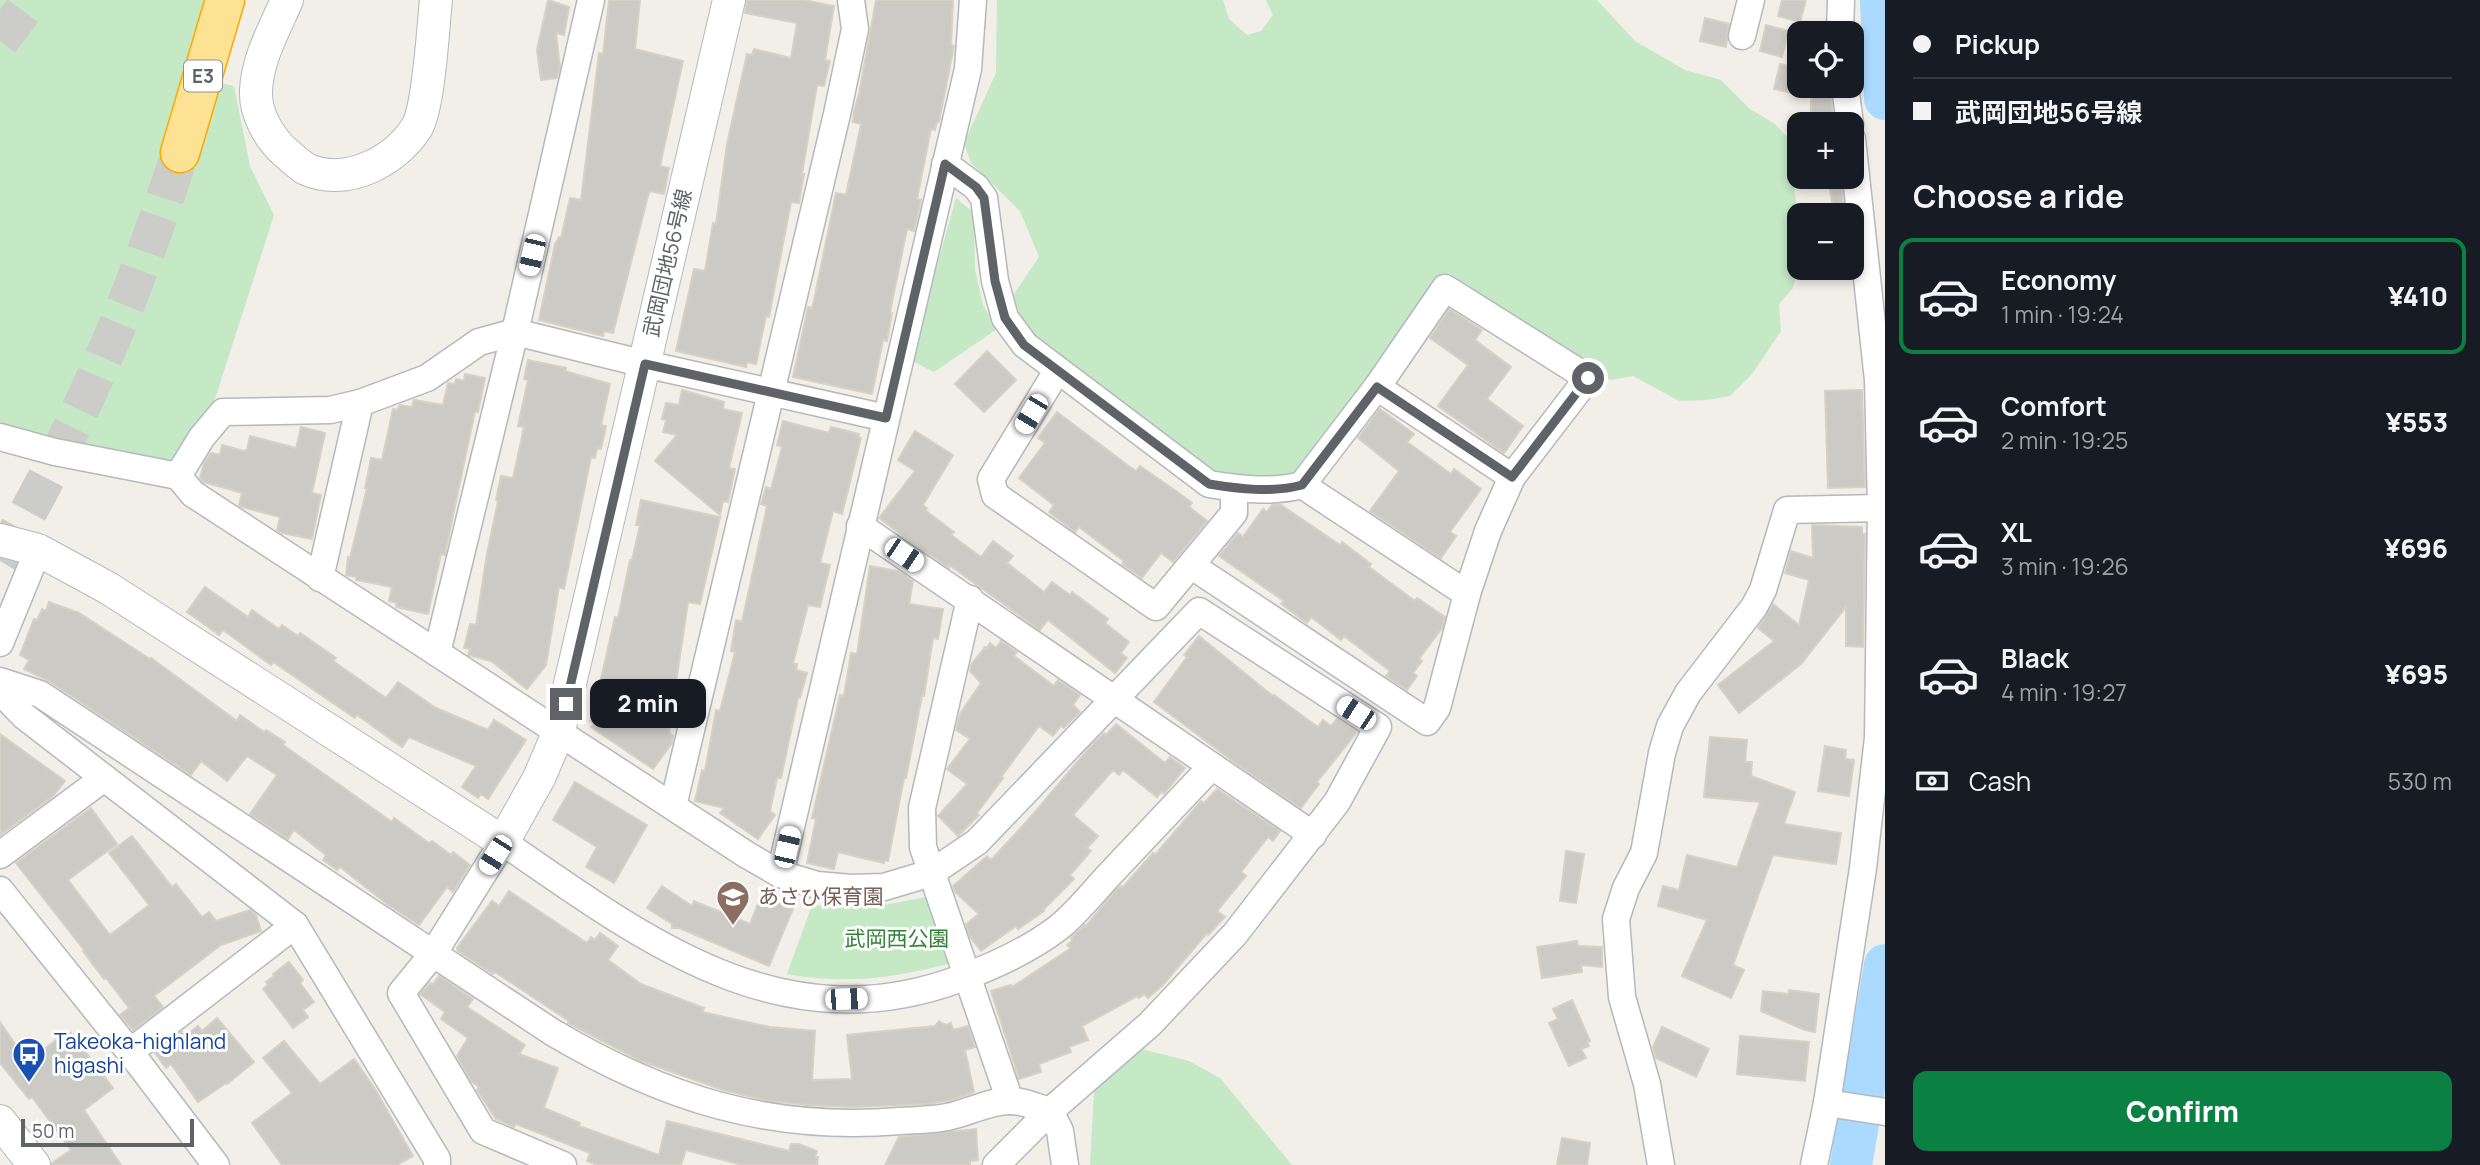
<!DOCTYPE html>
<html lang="en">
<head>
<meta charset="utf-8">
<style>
	:root { --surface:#171b24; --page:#242831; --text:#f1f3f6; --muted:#9ea1a6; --line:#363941; --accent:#0b8043 }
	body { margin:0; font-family:Manrope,"Noto Sans JP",sans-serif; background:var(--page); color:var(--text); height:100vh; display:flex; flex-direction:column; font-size:26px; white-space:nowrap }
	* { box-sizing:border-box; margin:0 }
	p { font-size:23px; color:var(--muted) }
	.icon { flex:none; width:38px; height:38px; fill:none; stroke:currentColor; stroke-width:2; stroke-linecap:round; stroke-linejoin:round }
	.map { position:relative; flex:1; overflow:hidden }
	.details { display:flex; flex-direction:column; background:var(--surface); width:595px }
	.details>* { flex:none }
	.guide { display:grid; align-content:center; height:154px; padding:0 28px; background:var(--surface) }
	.buttons { position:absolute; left:1787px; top:21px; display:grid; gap:14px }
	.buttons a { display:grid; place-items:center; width:77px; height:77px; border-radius:14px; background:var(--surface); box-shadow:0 4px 10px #0003; font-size:35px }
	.scale { position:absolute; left:21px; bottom:18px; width:173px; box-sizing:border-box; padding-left:7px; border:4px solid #5f6368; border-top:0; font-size:19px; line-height:24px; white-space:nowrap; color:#5f6368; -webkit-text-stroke:5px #fff; paint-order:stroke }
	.end { position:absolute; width:32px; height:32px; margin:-16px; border:9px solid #5f6368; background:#fff; box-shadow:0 0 0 4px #fff }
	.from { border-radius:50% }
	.bubble { position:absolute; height:49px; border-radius:14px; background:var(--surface); box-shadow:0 4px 10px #0003; font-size:23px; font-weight:800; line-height:49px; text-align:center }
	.car { position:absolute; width:21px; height:42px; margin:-21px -10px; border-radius:9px; box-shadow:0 0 5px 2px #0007; background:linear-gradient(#fff 24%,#345 0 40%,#fff 0 76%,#345 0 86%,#fff 0) }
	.guide b { display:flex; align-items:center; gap:24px; height:66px; font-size:26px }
	.guide b+b { border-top:2px solid var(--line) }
	.guide i { width:18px; height:18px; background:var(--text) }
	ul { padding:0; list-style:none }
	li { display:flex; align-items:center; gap:21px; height:116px; margin:0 14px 10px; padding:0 14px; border:4px solid transparent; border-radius:14px }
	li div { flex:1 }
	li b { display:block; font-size:26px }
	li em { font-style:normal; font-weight:800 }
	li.on { border-color:var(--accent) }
	li>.icon { width:63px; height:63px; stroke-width:1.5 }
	h2 { padding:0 28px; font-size:32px; line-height:84px }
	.pay { display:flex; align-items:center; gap:18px; height:77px; padding:0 28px; font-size:26px }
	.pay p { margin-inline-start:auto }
	.primary-button { display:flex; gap:14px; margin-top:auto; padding:14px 28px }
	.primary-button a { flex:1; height:80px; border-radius:14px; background:var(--accent); color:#fff; font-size:28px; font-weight:800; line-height:80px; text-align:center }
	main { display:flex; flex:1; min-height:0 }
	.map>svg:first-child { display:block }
	.green { fill:#c5e8c5 }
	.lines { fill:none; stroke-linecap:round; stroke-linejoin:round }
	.river { stroke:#aadaff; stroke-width:42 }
	.building { fill:#cccac5; stroke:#d6d1c6; stroke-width:2 }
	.motorway-tunnel { stroke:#ccccc8; stroke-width:38; stroke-dasharray:38 19; stroke-linecap:butt }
	.minor-casing { stroke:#b5b8bc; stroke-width:29 }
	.tertiary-casing { stroke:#b5b8bc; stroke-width:34 }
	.motorway-casing { stroke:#f9ab00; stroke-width:41 }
	.minor { stroke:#fff; stroke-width:26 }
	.tertiary { stroke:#fff; stroke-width:32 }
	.motorway { stroke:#fde293; stroke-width:38 }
	.route { stroke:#5f6368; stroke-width:9 }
	.labels { text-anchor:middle; stroke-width:6; stroke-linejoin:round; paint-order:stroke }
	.shield { fill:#fff; stroke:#8f9295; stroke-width:2 }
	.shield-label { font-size:19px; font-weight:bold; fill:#5f6368 }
	.street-label { font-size:21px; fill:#5f6368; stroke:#fff }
	.education-label { font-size:21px; fill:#785e54; stroke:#fff; text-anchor:start }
	.park-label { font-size:21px; fill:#348238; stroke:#fff }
	.transit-label { font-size:21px; fill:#164399; stroke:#fff; text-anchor:start }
</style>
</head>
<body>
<main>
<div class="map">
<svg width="1885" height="1165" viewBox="0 0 1885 1165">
	<rect width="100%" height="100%" fill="#f1efe8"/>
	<g class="green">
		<polygon points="0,0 210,0 198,158 221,83 234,86 250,166 274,215 215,399 174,460 161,462 0,423"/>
		<polygon points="997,0 1223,0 1229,19 1247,35 1261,31 1273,15 1266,0 1597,0 1635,41 1685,70 1721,80 1750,109 1775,124 1794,145 1792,172 1799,224 1799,265 1793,288 1779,304 1781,331 1752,374 1730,396 1707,400 1679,401 1633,376 1611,380 1600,376 1449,273 1437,277 1343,416 1297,475 1274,478 1214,475 1029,335 1012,297 1039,257 1020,211 971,163 964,143 996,73"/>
		<polygon points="956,198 974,213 975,270 983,305 997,329 934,372 910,360"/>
		<path d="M926,897L952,963C892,978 849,985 787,974L812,905L874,907Z"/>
		<polygon points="1137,1048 1189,1061 1220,1078 1292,1165 1090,1165 1094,1091"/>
	</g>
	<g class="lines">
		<g class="river">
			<polyline points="1881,0 1885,99"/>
			<polyline points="1851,1165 1885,965"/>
		</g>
	</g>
	<g class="building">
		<polygon points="548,0 569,7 564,35 556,33 560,67 557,78 541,80 537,50"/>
		<polygon points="609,0 640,0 635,49 683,61 660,166 669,168 664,194 650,191 648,196 613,333 604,331 603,336 539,320 555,244 559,237 561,238 570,198 581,200 599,53 603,54"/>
		<polygon points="747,0 803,0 834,6 825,60 830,61 824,86 817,85 802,174 804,174 799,203 791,202 769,317 766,316 756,364 747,362 746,367 676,351 694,269 705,271 713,223 716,224 727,144 747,54 752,55 754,49 791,58 797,23 745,13"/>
		<polygon points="876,0 953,0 951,45 954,46 939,122 937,122 935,130 931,129 917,199 921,200 914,231 907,229 890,312 892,313 887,341 883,340 872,394 793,377 808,307 812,308 814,300 836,193 846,195 861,124 853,122 854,111 859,94"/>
		<polygon points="1782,0 1806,0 1800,22 1778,16"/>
		<polygon points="1705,18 1729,24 1726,47 1700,41"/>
		<polygon points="1766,25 1788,31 1782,57 1760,51"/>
		<polygon points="1780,64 1798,68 1792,93 1774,89"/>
		<polygon points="1812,86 1830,86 1834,124 1810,124"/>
		<polygon points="1841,181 1844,215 1834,215 1829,182"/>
		<polygon points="1449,309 1482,330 1475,340 1511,367 1487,399 1523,426 1504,453 1438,406 1468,365 1430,338"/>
		<polygon points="987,351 1016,380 984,412 955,384"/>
		<polygon points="528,360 566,368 565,371 610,384 601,425 606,426 601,449 597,448 595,458 591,457 564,589 559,587 546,665 527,689 491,661 468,655 470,649 464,648 470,624 476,625 487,554 498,501 496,500 501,476 513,478 524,427 518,426 528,380 524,379"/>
		<polygon points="465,374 485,378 478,412 475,411 446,549 445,555 441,554 428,614 396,607 397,603 389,601 392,587 356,580 356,577 346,575 348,557 350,558 367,488 365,488 371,458 382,460 393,409 397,410 400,405 412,407 414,400 443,405 448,383 455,384 456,379 464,381"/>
		<polygon points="682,390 724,402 723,409 742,413 729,468 735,469 728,502 723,501 720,515 655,461 677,435 663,432 666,420 662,419 666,403 679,405"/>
		<polygon points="1862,390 1865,487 1828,488 1825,391"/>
		<polygon points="1380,409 1414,434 1407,442 1451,474 1454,469 1481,489 1450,532 1456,536 1441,558 1370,511 1399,471 1358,438"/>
		<polygon points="1057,412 1130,467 1136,471 1140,466 1176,491 1192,503 1189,507 1207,521 1173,562 1161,553 1142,578 1122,564 1124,561 1079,527 1075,532 1049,512 1054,505 1019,478 1045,443 1038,438"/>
		<polygon points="783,421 829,433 831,427 859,434 858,437 861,438 842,514 833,511 820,563 830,565 820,607 808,605 793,663 797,664 796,670 807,673 800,698 798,698 781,778 777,778 770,811 775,815 758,839 720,813 724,808 695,801 702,770 705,771 716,710 720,711 735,652 731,651 736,620 742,622 767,506 761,504 766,487 771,489 782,447 777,445"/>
		<polygon points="301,427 325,433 312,493 321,495 312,539 282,533 277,530 280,517 242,507 239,505 242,493 204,482 200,478 204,463 211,453 220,455 222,445 244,451 247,450 250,436 296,448"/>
		<polygon points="915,431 953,455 923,505 927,508 925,510 954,532 951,535 981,557 993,541 1013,556 1007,563 1044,592 1052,582 1070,595 1072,592 1108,619 1105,623 1129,642 1121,653 1127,658 1115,673 1048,620 1040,630 949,565 949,568 906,538 879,518 915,471 898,460"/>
		<polygon points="641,500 720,517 700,604 688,602 675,689 678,689 669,732 673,736 672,743 653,769 591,727 594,723 590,721 610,695 598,692 615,617 618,618 630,560 632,560 640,525 636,525"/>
		<polygon points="1272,505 1281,505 1340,545 1342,542 1371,564 1369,567 1415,601 1417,598 1445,617 1442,628 1419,659 1422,661 1413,673 1417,676 1407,690 1386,676 1390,671 1344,636 1341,640 1311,617 1307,623 1281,604 1284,601 1219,556 1238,533 1243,537 1263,509 1267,512"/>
		<polygon points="1812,525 1862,527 1862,534 1865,534 1863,647 1846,646 1846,607 1801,664 1739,713 1718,685 1774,641 1758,628 1773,604 1799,625 1809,580 1785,573 1791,551 1813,558"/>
		<polygon points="870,566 898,571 913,581 909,604 943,609 938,639 933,638 924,696 922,696 906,778 904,778 888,861 885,860 884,863 838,852 834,869 807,863 816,819 812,818 840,695 844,696 851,653 857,654"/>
		<polygon points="205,587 248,617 252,610 279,629 282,625 298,636 300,633 336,658 333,661 386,698 398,682 436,708 488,730 494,720 526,740 488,799 481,794 478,798 462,787 476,766 409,737 402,747 357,715 355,718 273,662 271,665 223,630 219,635 187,612"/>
		<polygon points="49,602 79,613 150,659 151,658 237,721 240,715 264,732 266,730 285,742 283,745 392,822 394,818 429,843 432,841 451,855 453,852 470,865 453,892 447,887 419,925 387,904 340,867 337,870 323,860 326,855 294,830 288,839 250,814 277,775 247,756 227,781 201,761 191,775 49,681 24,669 29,660 20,655 34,619 37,620 42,609 46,611"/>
		<polygon points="1199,636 1273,696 1274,695 1318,727 1323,720 1331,726 1337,719 1357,732 1317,782 1319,784 1301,808 1238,765 1154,702 1187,657 1184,655"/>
		<polygon points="1001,641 1017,652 1014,656 1054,686 1058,680 1080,695 1073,705 1080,712 1064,728 1061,726 1053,736 1039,726 1001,777 1003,778 977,813 979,815 958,836 938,816 967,784 947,769 970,739 956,730 960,714 981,683 970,671 971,665 985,647 987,648 990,643 996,648"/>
		<polygon points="1116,724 1165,763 1170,757 1185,768 1164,794 1161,792 1157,797 1123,770 1119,775 1113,770 1073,815 1098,836 1087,848 1091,851 1070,875 1074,879 1043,910 1044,911 1018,929 1016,926 981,951 970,937 966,924 979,914 955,892 953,886 987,856 991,860 1029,819 1089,748 1104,733 1106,735"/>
		<polygon points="0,734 65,781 53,796 0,835"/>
		<polygon points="1710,737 1747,740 1745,762 1752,762 1751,776 1795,792 1784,824 1841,833 1836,864 1773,855 1733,965 1744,970 1731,998 1682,976 1707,920 1658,906 1663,886 1679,890 1687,855 1737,867 1760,802 1704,797"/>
		<polygon points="1825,746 1846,750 1845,759 1854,760 1849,796 1818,791"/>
		<polygon points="575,782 647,825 614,883 586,867 597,847 553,820"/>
		<polygon points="1217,789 1280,831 1273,841 1268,837 1241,872 1246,876 1217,911 1225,917 1208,935 1207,933 1162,986 1148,998 1144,994 1139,998 1137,996 1082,1026 1088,1040 1069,1047 1071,1052 1039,1064 1041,1072 1019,1079 991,991 1011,985 1012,987 1071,948 1067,945 1073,940 1071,938 1085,925 1086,926 1115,891 1121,886 1123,887 1153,853 1155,855 1201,801 1204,803"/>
		<polygon points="91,808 117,844 68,880 110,935 149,905 109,853 132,836 172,887 176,884 202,917 209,912 216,921 250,910 256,915 261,931 221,945 154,996 163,1007 133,1030 120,1015 129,1008 106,978 104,979 83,951 84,950 16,863"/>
		<polygon points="1566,851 1584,854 1576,903 1560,901"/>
		<polygon points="662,886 692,906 694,901 750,924 761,896 793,909 769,966 679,928 672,928 672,924 647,908"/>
		<polygon points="509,891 587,943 591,937 595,940 600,933 618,946 608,960 641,984 704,1008 702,1012 770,1027 815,1031 812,1080 852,1079 847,1035 935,1026 939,1021 946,1025 951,1023 953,1030 968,1026 975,1047 965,1050 974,1092 951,1100 928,1104 852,1107 807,1105 764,1100 723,1090 641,1061 568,1023 569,1021 495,972 493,974 458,951 457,948 492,901 499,906"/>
		<polygon points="1577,941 1578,946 1602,947 1602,967 1581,965 1582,972 1542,978 1537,947"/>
		<polygon points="289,962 303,980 300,983 314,1002 303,1010 308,1017 293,1028 263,989 268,985 266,982 274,976 273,974"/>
		<polygon points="439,976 473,999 467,1007 525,1045 519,1054 558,1068 544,1108 580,1123 579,1126 659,1155 667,1121 789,1151 791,1144 799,1144 817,1151 815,1157 818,1157 817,1165 742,1165 686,1150 681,1165 597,1165 587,1161 590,1153 516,1124 514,1127 496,1119 477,1090 479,1087 471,1081 457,1056 468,1038 441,1019 445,1012 420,994 430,983 433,984"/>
		<polygon points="1789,990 1819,994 1815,1032 1805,1030 1761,1011 1763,991 1788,994"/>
		<polygon points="1572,1000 1590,1041 1587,1042 1589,1046 1581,1049 1586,1058 1569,1066 1549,1023 1558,1019 1553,1009"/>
		<polygon points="217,1018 254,1062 227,1084 226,1083 198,1102 171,1064 166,1068 155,1053 182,1032 185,1036 198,1026 202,1031"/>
		<polygon points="0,1022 24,1057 31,1053 34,1057 56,1040 58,1043 71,1033 113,1088 84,1110 121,1165 52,1165 52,1163 71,1150 32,1097 29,1099 0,1063"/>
		<polygon points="1662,1027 1709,1049 1696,1077 1656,1058 1653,1047"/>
		<polygon points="1740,1036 1809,1042 1805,1081 1737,1074"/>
		<polygon points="284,1041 320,1084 354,1059 375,1089 413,1156 397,1165 282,1165 252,1123 292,1093 263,1058"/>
		<polygon points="976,1129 978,1160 970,1161 970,1165 885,1165 899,1137"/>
		<polygon points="1562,1138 1590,1143 1587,1165 1557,1165"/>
	</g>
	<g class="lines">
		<g class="motorway-tunnel">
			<polyline points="0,41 31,0"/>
			<path d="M0,561C77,432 134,296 180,153"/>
		</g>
		<defs>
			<g id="minor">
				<polyline points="1840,33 1841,0"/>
				<polyline points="1742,36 1751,0"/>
				<polyline points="1845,86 1850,124"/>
				<path d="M945,164L976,187L984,198L995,281L1005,318L1025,345L1209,484C1239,489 1272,493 1302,485L1377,387L1445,288L1588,378L1512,477L1488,531L1467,594L1437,708L1427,722L1192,566"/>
				<polyline points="1057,371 991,479 995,495 1156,607 1234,513 1234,488"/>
				<polyline points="1377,387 1512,477"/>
				<polyline points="886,418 645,364 515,332 479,342 427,378 360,403 330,410 223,412 202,437 178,476 193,494 747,855 780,874 817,885 851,888 884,887 931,873 977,842 1199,611 1378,727 1337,802 1235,934 1150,1024 1050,1111 996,1165"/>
				<polyline points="0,437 55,452 178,476"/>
				<polyline points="1302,485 1467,594"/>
				<polyline points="860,526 1313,835"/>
				<polyline points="320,578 360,403"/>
				<polyline points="970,599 922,808 923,847 1010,1101"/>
				<polyline points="0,643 38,550"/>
				<polyline points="437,653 515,332 591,0"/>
				<path d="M0,681L40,694L552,1032C663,1098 769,1132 900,1121C916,1120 932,1120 947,1117C967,1113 990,1101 1009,1101C1022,1100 1038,1108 1050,1111L1060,1131L1065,1165"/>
				<polyline points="0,691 24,716 295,925 437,1159 437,1165"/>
				<polyline points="673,806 837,114 855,29 851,0"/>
				<polyline points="0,855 104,778"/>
				<polyline points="780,874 968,69 973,0"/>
				<polyline points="0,890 130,1052 216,1165"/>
				<polyline points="130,1052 295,925"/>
				<polyline points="1827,1103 1885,1112"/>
				<path d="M563,1165L483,1131L401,993L433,954L503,842C644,939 780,1045 959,979C994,966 1028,951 1058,928C1077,913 1093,892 1110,874C1144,838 1178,802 1212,766"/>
				<polyline points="1661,1165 1647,1084 1622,997 1616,919 1626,888 1644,853 1662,753 1670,726 1688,693 1754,607 1763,590 1787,510 1881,508"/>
				<polyline points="1814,1165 1827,1103 1863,868 1878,738 1881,508 1878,380 1852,139"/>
			</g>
			<g id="tertiary">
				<path d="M287,0C275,28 257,59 256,91C255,113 269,138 285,152C291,157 299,165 306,169C346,187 395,162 417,127C429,106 433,28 436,0"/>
				<polyline points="0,540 38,550 108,588 503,842 539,778 559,731 729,0"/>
				<polyline points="0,1121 34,1165"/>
			</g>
			<polyline id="motorway" points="180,153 225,0"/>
		</defs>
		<use href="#minor" class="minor-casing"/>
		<use href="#tertiary" class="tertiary-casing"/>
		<use href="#motorway" class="motorway-casing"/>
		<use href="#minor" class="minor"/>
		<use href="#tertiary" class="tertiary"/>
		<use href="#motorway" class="motorway"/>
	</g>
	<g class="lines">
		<path class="route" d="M566,704L645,364L886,418L945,164L976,187L984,198L995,281L1005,318L1024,345L1209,484C1239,489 1272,493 1302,485L1377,387L1512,477L1588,378"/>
	</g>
	<defs>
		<symbol id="school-pin" viewBox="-11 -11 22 30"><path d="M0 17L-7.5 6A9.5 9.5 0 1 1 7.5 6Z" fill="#8d6e63" stroke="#fff"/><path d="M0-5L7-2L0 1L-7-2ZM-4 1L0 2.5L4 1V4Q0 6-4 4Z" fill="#fff"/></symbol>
		<symbol id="bus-pin" viewBox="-11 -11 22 30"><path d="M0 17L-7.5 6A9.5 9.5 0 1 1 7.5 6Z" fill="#1a4fb4" stroke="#fff"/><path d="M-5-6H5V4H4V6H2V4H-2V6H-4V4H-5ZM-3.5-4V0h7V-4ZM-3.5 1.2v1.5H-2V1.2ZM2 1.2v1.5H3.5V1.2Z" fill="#fff"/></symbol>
	</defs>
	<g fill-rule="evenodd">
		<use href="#school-pin" x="714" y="878" width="38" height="52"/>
		<use href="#bus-pin" x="10" y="1035" width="38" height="52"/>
	</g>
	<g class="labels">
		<rect class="shield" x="184" y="60.5" width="38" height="31" rx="5"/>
		<g class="shield-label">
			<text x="203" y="83">E3</text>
		</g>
		<g class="street-label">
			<text transform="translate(668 263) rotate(-77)" y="7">武岡団地56号線</text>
		</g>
		<g class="education-label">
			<text x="758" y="904">あさひ保育園</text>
		</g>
		<g class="park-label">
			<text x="897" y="946">武岡西公園</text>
		</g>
		<g class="transit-label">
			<text x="54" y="1049">Takeoka-highland<tspan x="54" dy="24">higashi</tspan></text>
		</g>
	</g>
</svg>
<div class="buttons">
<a><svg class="icon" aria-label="locate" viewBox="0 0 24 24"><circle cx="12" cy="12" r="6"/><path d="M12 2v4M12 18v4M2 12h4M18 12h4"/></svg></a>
<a>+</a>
<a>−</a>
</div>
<div class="scale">50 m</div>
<i class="end from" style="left:1588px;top:378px"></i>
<i class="end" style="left:566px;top:704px"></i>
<div class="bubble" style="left:590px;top:679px;width:116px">2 min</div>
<i class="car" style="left:532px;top:255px;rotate:193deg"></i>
<i class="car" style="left:1031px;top:414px;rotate:211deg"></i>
<i class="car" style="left:904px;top:555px;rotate:124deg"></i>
<i class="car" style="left:1356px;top:713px;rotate:303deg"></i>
<i class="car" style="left:787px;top:847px;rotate:13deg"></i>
<i class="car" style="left:495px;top:855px;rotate:212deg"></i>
<i class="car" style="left:846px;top:999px;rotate:88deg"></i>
</div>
<section class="details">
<div class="guide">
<b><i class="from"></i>Pickup</b>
<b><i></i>武岡団地56号線</b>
</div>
<h2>Choose a ride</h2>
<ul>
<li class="on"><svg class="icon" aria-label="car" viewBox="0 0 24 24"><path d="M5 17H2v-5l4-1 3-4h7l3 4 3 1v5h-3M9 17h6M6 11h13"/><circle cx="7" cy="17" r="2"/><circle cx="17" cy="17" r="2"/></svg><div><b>Economy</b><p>1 min · 19:24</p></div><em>¥410</em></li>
<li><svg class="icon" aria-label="car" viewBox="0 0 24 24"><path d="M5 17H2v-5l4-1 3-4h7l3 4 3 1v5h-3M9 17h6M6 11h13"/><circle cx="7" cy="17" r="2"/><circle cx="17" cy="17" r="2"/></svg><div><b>Comfort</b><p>2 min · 19:25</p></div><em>¥553</em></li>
<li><svg class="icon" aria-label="car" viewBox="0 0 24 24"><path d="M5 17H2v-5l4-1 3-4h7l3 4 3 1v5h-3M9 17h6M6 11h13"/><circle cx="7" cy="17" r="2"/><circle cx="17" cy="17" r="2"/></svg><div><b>XL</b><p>3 min · 19:26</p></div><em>¥696</em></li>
<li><svg class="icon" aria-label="car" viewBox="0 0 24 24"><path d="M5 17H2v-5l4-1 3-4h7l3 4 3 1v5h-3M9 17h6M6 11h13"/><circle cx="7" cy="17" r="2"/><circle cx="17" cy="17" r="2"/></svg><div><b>Black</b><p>4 min · 19:27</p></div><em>¥695</em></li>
</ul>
<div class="pay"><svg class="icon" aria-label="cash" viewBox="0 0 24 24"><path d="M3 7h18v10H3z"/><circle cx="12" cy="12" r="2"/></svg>Cash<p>530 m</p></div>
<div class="primary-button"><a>Confirm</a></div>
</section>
</main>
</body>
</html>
